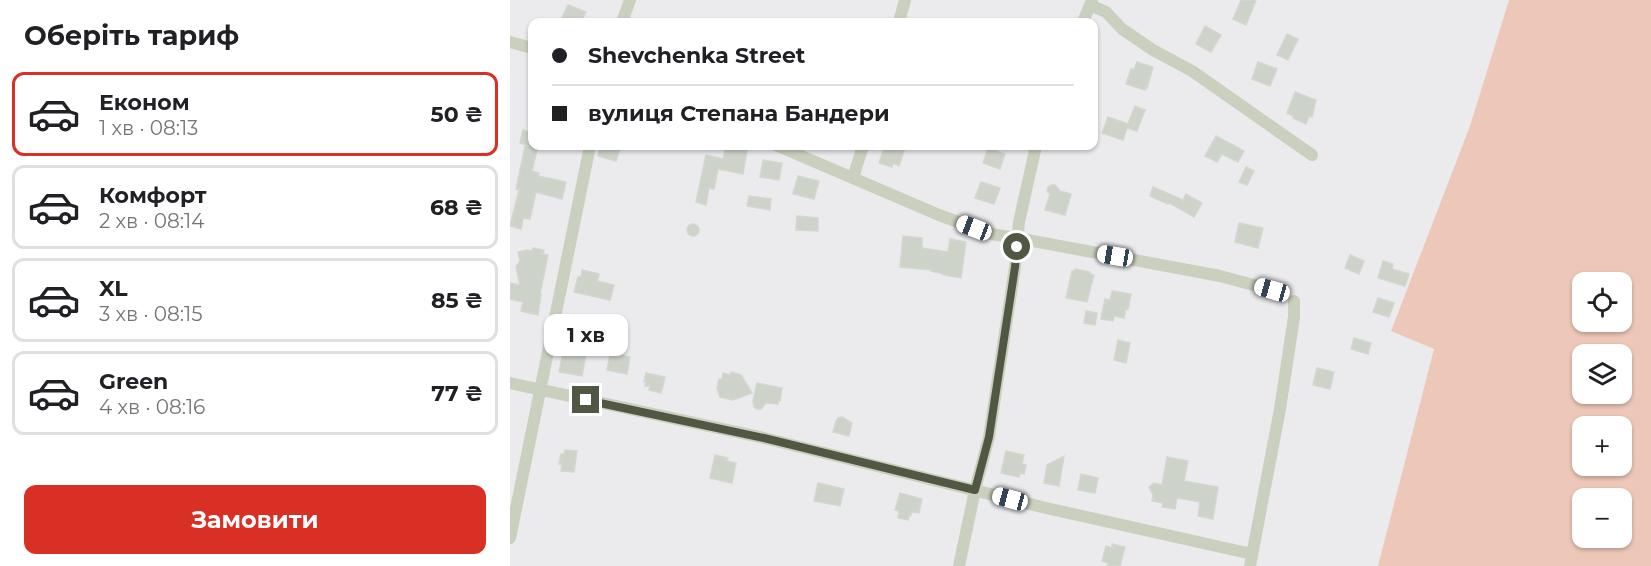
<!DOCTYPE html>
<html lang="uk">
<head>
<meta charset="utf-8">
<style>
	:root { --surface:#fff; --page:#f6f6f6; --text:#202124; --muted:#757577; --line:#e0e0e0; --accent:#d93025 }
	body { margin:0; font-family:Montserrat,sans-serif; background:var(--page); color:var(--text); height:100vh; display:flex; flex-direction:column; font-size:22px; white-space:nowrap }
	* { box-sizing:border-box; margin:0 }
	p { font-size:20px; color:var(--muted) }
	.icon { flex:none; width:33px; height:33px; fill:none; stroke:currentColor; stroke-width:2; stroke-linecap:round; stroke-linejoin:round }
	.map { position:relative; flex:1; overflow:hidden }
	.drawer { display:flex; flex-direction:column; background:var(--surface); width:510px }
	.drawer>* { flex:none }
	.guide { position:absolute; left:18px; top:18px; width:570px; height:132px; border-radius:12px; box-shadow:0 2px 4px #0004; display:grid; align-content:center; height:132px; padding:0 24px; background:var(--surface) }
	.controls { position:absolute; left:1062px; top:272px; display:grid; gap:12px }
	.controls a { display:grid; place-items:center; width:60px; height:60px; border-radius:12px; background:var(--surface); box-shadow:0 2px 4px #0004; font-size:30px }
	.end { position:absolute; width:27px; height:27px; margin:-14px; border:8px solid #505844; background:#fff; box-shadow:0 0 0 3px #fff }
	.from { border-radius:50% }
	.bubble { position:absolute; height:42px; border-radius:12px; background:var(--surface); box-shadow:0 2px 4px #0004; font-size:20px; font-weight:700; line-height:42px; text-align:center }
	.car { position:absolute; width:18px; height:36px; margin:-18px -9px; border-radius:8px; box-shadow:0 0 4px 2px #0007; background:linear-gradient(#fff 24%,#345 0 40%,#fff 0 76%,#345 0 86%,#fff 0) }
	.guide b { display:flex; align-items:center; gap:21px; height:57px; font-size:22px }
	.guide b+b { border-top:2px solid var(--line) }
	.guide i { width:15px; height:15px; background:var(--text) }
	ul { padding:0; list-style:none }
	li { display:flex; align-items:center; gap:18px; height:84px; margin:0 12px 9px; padding:0 12px; border:3px solid var(--line); border-radius:12px }
	li div { flex:1 }
	li b { display:block; font-size:22px }
	li em { font-style:normal; font-weight:700 }
	li.selected { border-color:var(--accent) }
	li>.icon { width:54px; height:54px; stroke-width:1.5 }
	h2 { padding:0 24px; font-size:27px; line-height:72px }
	.button { display:flex; gap:12px; margin-top:auto; padding:12px 24px }
	.button a { flex:1; height:69px; border-radius:12px; background:var(--accent); color:#fff; font-size:24px; font-weight:700; line-height:69px; text-align:center }
	main { display:flex; flex:1; min-height:0 }
	.map>svg:first-child { display:block }
	.green { fill:#edc8b8; fill-rule:evenodd }
	.building { fill:#ced3ca; stroke:#d2d7cf; stroke-width:1.5 }
	.lines { fill:none; stroke-linecap:round; stroke-linejoin:round }
	.minor { stroke:#c9d1be; stroke-width:12 }
	.route { stroke:#505844; stroke-width:8 }
</style>
</head>
<body>
<main>
<section class="drawer">
<h2>Оберіть тариф</h2>
<ul>
<li class="selected"><svg class="icon" aria-label="car" viewBox="0 0 24 24"><path d="M5 17H2v-5l4-1 3-4h7l3 4 3 1v5h-3M9 17h6M6 11h13"/><circle cx="7" cy="17" r="2"/><circle cx="17" cy="17" r="2"/></svg><div><b>Економ</b><p>1 хв · 08:13</p></div><em>50 ₴</em></li>
<li><svg class="icon" aria-label="car" viewBox="0 0 24 24"><path d="M5 17H2v-5l4-1 3-4h7l3 4 3 1v5h-3M9 17h6M6 11h13"/><circle cx="7" cy="17" r="2"/><circle cx="17" cy="17" r="2"/></svg><div><b>Комфорт</b><p>2 хв · 08:14</p></div><em>68 ₴</em></li>
<li><svg class="icon" aria-label="car" viewBox="0 0 24 24"><path d="M5 17H2v-5l4-1 3-4h7l3 4 3 1v5h-3M9 17h6M6 11h13"/><circle cx="7" cy="17" r="2"/><circle cx="17" cy="17" r="2"/></svg><div><b>XL</b><p>3 хв · 08:15</p></div><em>85 ₴</em></li>
<li><svg class="icon" aria-label="car" viewBox="0 0 24 24"><path d="M5 17H2v-5l4-1 3-4h7l3 4 3 1v5h-3M9 17h6M6 11h13"/><circle cx="7" cy="17" r="2"/><circle cx="17" cy="17" r="2"/></svg><div><b>Green</b><p>4 хв · 08:16</p></div><em>77 ₴</em></li>
</ul>
<div class="button"><a>Замовити</a></div>
</section>
<div class="map">
<svg width="1141" height="566" viewBox="0 0 1141 566">
	<rect width="100%" height="100%" fill="#ebebee"/>
	<path class="green" d="M999,0H1141V566H868L924,349L881,331L960,126ZM1072,282H1112V321H1072ZM1072,354H1112V393H1072ZM1072,426H1112V465H1072ZM1072,498H1112V537H1072Z"/>
	<g class="building">
		<polygon points="731,0 746,0 736,25 723,19"/>
		<polygon points="58,5 76,12 71,22 50,22"/>
		<polygon points="695,26 711,35 701,52 686,44"/>
		<polygon points="777,34 788,39 778,60 767,55"/>
		<polygon points="627,62 643,67 637,88 636,87 635,90 616,84 621,69 624,70"/>
		<polygon points="748,62 767,69 760,86 742,79"/>
		<polygon points="785,92 806,100 802,117 799,116 796,124 783,118 784,116 777,113"/>
		<polygon points="625,106 635,110 627,131 617,128 613,140 592,133 598,117 618,124"/>
		<polygon points="13,130 22,133 22,146 28,146 22,171 29,173 28,176 56,182 52,199 26,192 20,219 13,218 11,229 0,226 9,190 6,189 15,146 19,146 10,143"/>
		<polygon points="706,136 734,151 728,162 712,154 707,162 695,156"/>
		<polygon points="90,146 98,146 110,149 106,161 88,156"/>
		<polygon points="216,146 237,150 233,174 208,169 204,189 199,188 196,205 186,202 196,155 213,159"/>
		<polygon points="375,146 394,151 389,166 383,163 382,167 369,163"/>
		<polygon points="478,148 495,154 490,169 473,163"/>
		<polygon points="253,160 272,163 269,180 250,177"/>
		<polygon points="736,167 744,171 737,185 729,182"/>
		<polygon points="288,176 309,181 304,199 283,194"/>
		<polygon points="471,182 490,188 484,204 465,198"/>
		<polygon points="541,185 545,185 550,191 561,194 555,215 535,210 540,194 537,191 538,187"/>
		<polygon points="643,187 673,200 676,194 692,203 684,217 658,202 658,204 640,196"/>
		<polygon points="239,196 261,199 260,210 237,206"/>
		<polygon points="287,216 308,218 308,231 286,230"/>
		<polygon points="729,223 753,228 748,248 725,242"/>
		<circle cx="183" cy="230" r="6"/>
		<polygon points="393,236 412,238 412,248 438,252 440,239 456,242 451,278 434,275 434,274 421,271 422,270 390,267"/>
		<polygon points="23,248 34,250 33,254 38,255 30,294 31,294 28,315 11,311 13,302 0,299 0,283 10,285 6,267 10,261 8,252 17,250 22,251"/>
		<polygon points="840,255 854,261 849,274 835,268"/>
		<polygon points="873,261 883,264 882,269 899,274 895,286 868,278"/>
		<polygon points="565,269 580,272 580,274 584,275 577,302 556,298 562,271 564,271"/>
		<polygon points="72,270 89,274 87,281 104,285 100,300 64,292 68,277 71,277"/>
		<polygon points="602,291 621,294 618,310 616,309 614,318 604,316 603,321 591,319 595,299 600,300"/>
		<polygon points="868,298 884,303 879,317 863,312"/>
		<polygon points="576,311 587,313 585,325 574,323"/>
		<polygon points="844,338 861,343 858,354 841,349"/>
		<polygon points="608,340 620,343 616,363 604,360"/>
		<polygon points="66,352 76,354 72,376 49,372 53,353 65,355"/>
		<polygon points="107,354 120,357 117,374 97,370 100,355 106,356"/>
		<polygon points="807,368 824,372 820,389 803,385"/>
		<polygon points="221,372 231,375 242,393 223,400 210,397 207,388 209,379 212,379 213,373 221,375"/>
		<polygon points="136,373 155,377 151,393 139,390 140,386 135,386 136,382 134,382"/>
		<polygon points="247,383 272,388 270,401 268,401 268,404 256,403 251,409 247,409 244,407 243,401"/>
		<polygon points="332,417 342,423 339,436 323,432 326,421 328,418"/>
		<polygon points="55,450 67,451 64,472 51,471 52,464 49,464 51,454 54,454"/>
		<polygon points="496,451 514,455 512,464 516,465 514,474 510,473 509,477 491,473"/>
		<polygon points="205,455 218,458 217,461 226,463 222,483 200,478"/>
		<polygon points="554,456 549,486 534,483 537,465"/>
		<polygon points="657,457 678,461 674,481 708,487 703,519 688,516 690,502 667,498 665,509 652,507 653,503 642,501 643,495 639,487 644,483 652,485"/>
		<polygon points="571,474 588,478 585,493 568,490"/>
		<polygon points="308,483 334,489 330,506 304,501"/>
		<polygon points="390,493 412,499 409,513 402,512 401,515 400,514 398,520 388,518 389,511 385,510"/>
		<polygon points="602,544 615,547 610,566 597,566 598,563 592,561 596,546 602,548"/>
	</g>
	<g class="lines">
		<g class="minor">
			<polyline points="580,5 596,12 612,29 643,50 682,71 802,155"/>
			<polyline points="112,22 120,0"/>
			<polyline points="389,22 395,0"/>
			<polyline points="573,22 582,0"/>
			<polyline points="0,42 22,48"/>
			<polyline points="268,146 429,215 481,234 507,238 710,276 762,290"/>
			<polyline points="343,178 353,146"/>
			<polyline points="0,383 254,438 536,508 742,554"/>
			<polyline points="0,538 80,146"/>
			<polyline points="449,566 465,490 479,437 505,267 509,222 526,146"/>
			<polyline points="740,566 770,409 784,317 784,301"/>
		</g>
	</g>
	<g class="lines">
		<polyline class="route" points="76,400 254,438 465,490 479,437 505,267 507,247"/>
	</g>
</svg>
<div class="controls">
<a><svg class="icon" aria-label="locate" viewBox="0 0 24 24"><circle cx="12" cy="12" r="6"/><path d="M12 2v4M12 18v4M2 12h4M18 12h4"/></svg></a>
<a><svg class="icon" aria-label="layers" viewBox="0 0 24 24"><path d="M12 4l9 5-9 5-9-5zM3 14l9 5 9-5"/></svg></a>
<a>+</a>
<a>−</a>
</div>
<i class="end from" style="left:507px;top:247px"></i>
<i class="end" style="left:76px;top:400px"></i>
<div class="bubble" style="left:34px;top:314px;width:84px">1 хв</div>
<i class="car" style="left:464px;top:228px;rotate:291deg"></i>
<i class="car" style="left:605px;top:256px;rotate:280deg"></i>
<i class="car" style="left:762px;top:290px;rotate:286deg"></i>
<i class="car" style="left:500px;top:499px;rotate:285deg"></i>
<div class="guide">
<b><i class="from"></i>Shevchenka Street</b>
<b><i></i>вулиця Степана Бандери</b>
</div>
</div>
</main>
</body>
</html>
